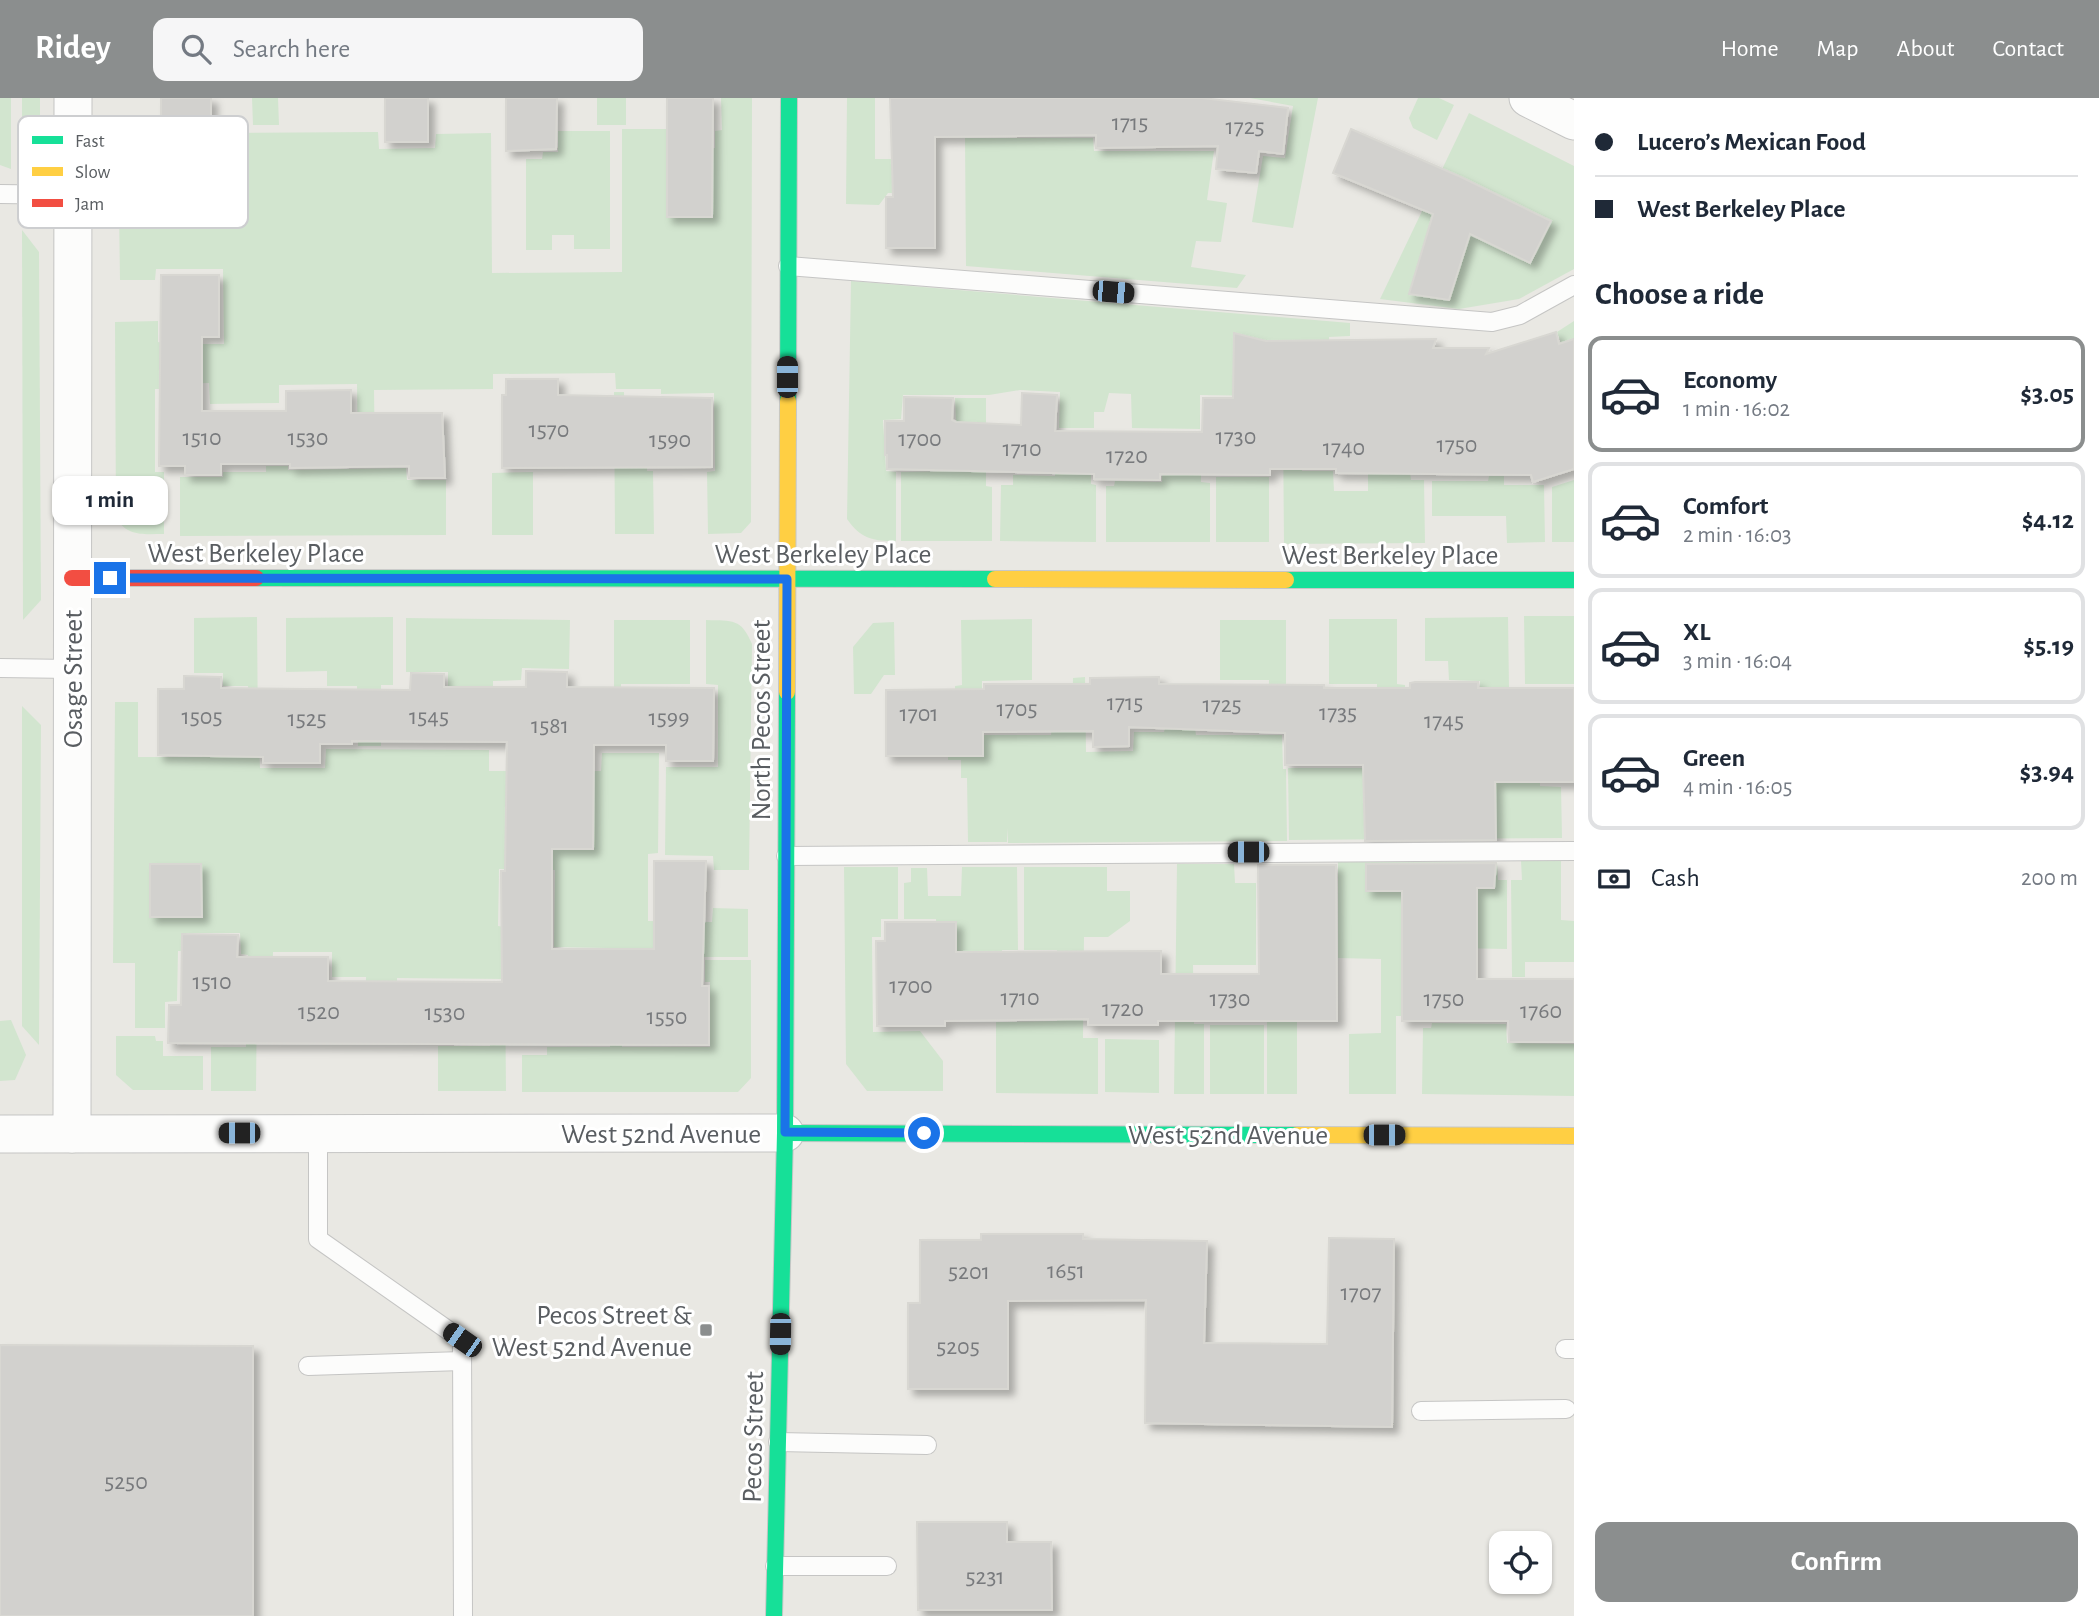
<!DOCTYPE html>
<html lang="en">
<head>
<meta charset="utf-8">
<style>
	:root { --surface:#fff; --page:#f6f6f7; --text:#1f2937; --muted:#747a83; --line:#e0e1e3; --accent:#8b8e8e }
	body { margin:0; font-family:"Alegreya Sans",sans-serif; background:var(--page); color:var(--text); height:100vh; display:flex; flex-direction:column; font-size:26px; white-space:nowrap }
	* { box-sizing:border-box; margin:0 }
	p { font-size:23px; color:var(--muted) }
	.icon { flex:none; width:38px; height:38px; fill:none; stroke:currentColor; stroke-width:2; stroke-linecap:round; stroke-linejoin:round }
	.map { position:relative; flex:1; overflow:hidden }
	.details { display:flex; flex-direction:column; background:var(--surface); width:525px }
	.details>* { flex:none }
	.banner { display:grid; align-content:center; height:154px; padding:0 21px; background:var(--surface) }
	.fabs { position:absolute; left:1489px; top:1433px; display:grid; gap:14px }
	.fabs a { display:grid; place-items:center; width:63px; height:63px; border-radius:14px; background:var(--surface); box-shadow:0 2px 5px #0004; font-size:35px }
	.end { position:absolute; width:32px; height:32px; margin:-16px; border:9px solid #1a73e8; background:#fff; box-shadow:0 0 0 4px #fff }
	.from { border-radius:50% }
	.bubble { position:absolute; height:49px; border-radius:14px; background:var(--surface); box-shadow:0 2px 5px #0004; font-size:23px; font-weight:700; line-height:49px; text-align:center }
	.car { position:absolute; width:21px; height:42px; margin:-21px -10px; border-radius:9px; box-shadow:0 0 5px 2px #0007; background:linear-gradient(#222 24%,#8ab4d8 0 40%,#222 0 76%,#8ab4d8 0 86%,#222 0) }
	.banner b { display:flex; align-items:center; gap:24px; height:66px; font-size:26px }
	.banner b+b { border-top:2px solid var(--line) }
	.banner i { width:18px; height:18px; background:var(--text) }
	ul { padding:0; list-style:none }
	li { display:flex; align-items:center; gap:21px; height:116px; margin:0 14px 10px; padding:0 7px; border:4px solid var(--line); border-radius:14px }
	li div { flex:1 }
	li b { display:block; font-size:26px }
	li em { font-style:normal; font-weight:700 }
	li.active { border-color:var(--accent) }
	li>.icon { width:63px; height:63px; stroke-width:1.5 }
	h2 { padding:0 21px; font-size:32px; line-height:84px }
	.pay { display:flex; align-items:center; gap:18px; height:77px; padding:0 21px; font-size:26px }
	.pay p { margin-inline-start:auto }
	.primary-button { display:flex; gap:14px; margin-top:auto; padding:14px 21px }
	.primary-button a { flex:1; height:80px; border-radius:14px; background:var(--accent); color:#fff; font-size:28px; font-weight:700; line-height:80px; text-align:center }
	header { display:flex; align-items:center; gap:42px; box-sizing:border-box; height:98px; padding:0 35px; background:var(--accent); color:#fff }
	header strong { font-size:33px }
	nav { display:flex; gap:38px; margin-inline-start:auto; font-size:24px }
	.search { width:490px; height:63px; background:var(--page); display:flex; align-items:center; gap:18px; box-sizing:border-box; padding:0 24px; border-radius:14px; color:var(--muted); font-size:26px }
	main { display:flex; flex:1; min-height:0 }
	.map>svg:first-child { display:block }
	.green { fill:#d2e5cf }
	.building { fill:#d2d1ce; stroke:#d8d7d2; stroke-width:2; filter:url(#shadow) }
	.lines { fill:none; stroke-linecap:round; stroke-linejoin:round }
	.lane-casing { stroke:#c5c5c4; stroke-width:20 }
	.street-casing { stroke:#c5c5c4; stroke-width:39 }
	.fast-casing { stroke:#c6c7c6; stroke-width:18 }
	.slow-casing { stroke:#c6c7c6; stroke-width:18 }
	.jam-casing { stroke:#c6c7c6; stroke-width:18 }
	.lane { stroke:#fcfcfb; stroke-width:18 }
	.street { stroke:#fcfcfb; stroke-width:37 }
	.fast { stroke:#16e098; stroke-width:16 }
	.slow { stroke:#ffcf43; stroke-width:16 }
	.jam { stroke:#f24e42; stroke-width:16 }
	.route { stroke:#1a73e8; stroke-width:9 }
	.poi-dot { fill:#8b8e8e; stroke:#fff; stroke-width:2.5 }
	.labels { text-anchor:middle; stroke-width:6; stroke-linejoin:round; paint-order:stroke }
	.number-label { font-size:24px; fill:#787a7d }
	.street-label { font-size:28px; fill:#595d61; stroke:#fff }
	.poi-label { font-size:28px; fill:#595d61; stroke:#fff; text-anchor:end }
	.key { fill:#fff; stroke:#cdced0; stroke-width:2 }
	.key-label { font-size:19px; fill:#595d61 }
</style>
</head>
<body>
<header>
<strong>Ridey</strong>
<div class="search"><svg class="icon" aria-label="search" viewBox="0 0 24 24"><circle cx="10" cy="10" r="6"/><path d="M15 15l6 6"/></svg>Search here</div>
<nav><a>Home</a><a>Map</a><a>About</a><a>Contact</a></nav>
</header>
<main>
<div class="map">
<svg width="1574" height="1518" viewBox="0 0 1574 1518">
	<defs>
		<filter id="shadow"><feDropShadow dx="6" dy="6" stdDeviation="3.5" flood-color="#0004"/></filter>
	</defs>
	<rect width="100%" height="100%" fill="#e9e8e3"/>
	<g class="green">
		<polygon points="0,0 11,0 11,71 0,67"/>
		<polygon points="22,0 40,0 40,45 22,72"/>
		<polygon points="252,0 278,0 279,27 253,27"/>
		<rect x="597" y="0" width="29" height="27"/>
		<polygon points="721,0 752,0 751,424 741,435 708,436 707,374 715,373 714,295 661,296 661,291 616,291 615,275 493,276 493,291 374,292 375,365 358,365 357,286 279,287 279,305 210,306 209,285 165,286 165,246 224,246 223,171 156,171 155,182 120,182 119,111 132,111 133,130 164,130 163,51 219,50 219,35 378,34 379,51 435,50 436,36 491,35 492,175 622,174 622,31 669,31 669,51 715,50 715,33 722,32"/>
		<polygon points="847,0 875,0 875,61 908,61 908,95 888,95 879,107 846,106"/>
		<polygon points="1318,0 1293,130 1252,124 1263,58 1285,60 1293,8 1250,0"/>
		<polygon points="1418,0 1439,0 1454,7 1437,42 1413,30 1409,20"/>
		<polygon points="1469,15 1574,68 1574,171 1519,201 1459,211 1380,201"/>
		<polygon points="558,33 610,33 610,151 574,151 574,137 552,137 552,152 526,152 526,61 542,61 543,54 558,54"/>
		<polygon points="965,40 1093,40 1094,53 1214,53 1207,102 1227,105 1221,144 1196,143 1191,169 1246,177 1237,190 966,168"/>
		<polygon points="22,132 39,154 41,502 23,522"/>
		<path d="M851,183L1350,225V238L1329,239L1330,310L1274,298L1200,297V331L1132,330L1131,296L1109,295L1104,314H1094V330H1059L1060,294L1020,292L989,297H903L901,321L883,322L886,373L896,374V443C873,443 861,441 847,421Z"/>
		<path d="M158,223V244L162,245V291H155V374H164V436C143,436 128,439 116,420L115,224Z"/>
		<polygon points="1574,223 1574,241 1561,245 1557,234"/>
		<polygon points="614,294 624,294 625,369 647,369 647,373 653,373 654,436 615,436"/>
		<polygon points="955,300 986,300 986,388 992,389 992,443 901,443 901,374 958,373"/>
		<polygon points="1283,327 1302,327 1302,373 1333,373 1334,393 1368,393 1368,374 1410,374 1411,382 1424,382 1425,445 1284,446"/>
		<polygon points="1057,333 1091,333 1091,386 1096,387 1096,444 1000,443 1001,387 1013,387 1013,377 1055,378"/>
		<polygon points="1163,333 1201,334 1201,384 1210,385 1210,444 1106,444 1106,388 1114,388 1115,383 1162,384"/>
		<polygon points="266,368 288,368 288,372 406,370 407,382 446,382 446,437 180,438 180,379 223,379 223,374 266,374"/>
		<polygon points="533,374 533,437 492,437 492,375"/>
		<polygon points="1489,378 1504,378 1504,387 1544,387 1545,444 1507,445 1506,418 1432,418 1432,383 1488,383"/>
		<rect x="1216" y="379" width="53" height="65"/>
		<polygon points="1574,382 1574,444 1552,444 1552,389"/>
		<polygon points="1524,518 1574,518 1574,586 1525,586"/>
		<polygon points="257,519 258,643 249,643 248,588 223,588 223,575 194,575 194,520"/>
		<polygon points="393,519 393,587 381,587 381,648 358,648 357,588 327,588 327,573 286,574 286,520"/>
		<polygon points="1508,519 1509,590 1517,590 1518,666 1540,666 1540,688 1561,689 1562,740 1411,741 1480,662 1480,583 1449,582 1448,563 1425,563 1425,520"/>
		<polygon points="406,520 570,522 569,571 522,570 521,582 493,583 493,644 475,644 476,589 448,589 448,574 406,574"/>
		<polygon points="1032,521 1032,582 982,583 982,637 1051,637 1052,629 1072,629 1073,580 1085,579 1086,654 1133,653 1134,634 1164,634 1165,630 1195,630 1196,637 1282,637 1283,671 1286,671 1287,743 1008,745 1008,730 1007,744 968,744 967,680 961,680 961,662 948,662 948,642 955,641 955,588 962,587 961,522"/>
		<polygon points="1329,521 1397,521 1397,586 1405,587 1405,665 1377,665 1377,586 1329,586"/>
		<polygon points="614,522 690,522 690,586 621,586 621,645 614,645"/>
		<path d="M706,522C733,523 741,520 752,546L749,772H714L713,758L665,757L666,669H718V587L706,586Z"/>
		<polygon points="1220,522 1286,522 1286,632 1268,631 1269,582 1220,582"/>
		<polygon points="894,524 895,577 884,577 871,596 854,596 853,549 873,525"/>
		<polygon points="115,604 138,604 138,659 202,659 203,646 259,646 260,670 325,670 326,651 489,652 489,673 601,673 602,655 659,655 658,755 648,756 648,823 712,824 713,810 748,811 748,859 648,859 609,882 608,850 554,849 555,772 499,771 498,828 505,829 504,881 397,880 397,944 365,944 366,879 332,879 332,854 273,854 272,886 248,886 248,857 241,856 240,835 186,835 186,853 178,853 177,903 165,904 165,930 135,930 135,865 113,865"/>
		<polygon points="22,608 41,627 39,947 22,928"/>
		<polygon points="1288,670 1408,670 1409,741 1289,742"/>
		<polygon points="1521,763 1561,763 1561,822 1574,823 1574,864 1525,864 1525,879 1512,879 1511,782 1522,782"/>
		<polygon points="1338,764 1497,764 1498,782 1507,782 1507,851 1405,849 1406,918 1396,918 1396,996 1349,996 1349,936 1381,935 1381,861 1338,860"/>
		<polygon points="1177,766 1234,766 1235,785 1256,785 1256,867 1193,867 1194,926 1204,926 1204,996 1174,996"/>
		<polygon points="844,769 898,769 898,821 881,821 881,839 872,839 873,934 920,933 943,963 943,993 867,993 846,966"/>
		<polygon points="962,769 1017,769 1018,852 1002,852 1002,874 982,874 937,843 936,821 904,821 904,785 911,784 911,770 927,770 928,798 961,798"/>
		<polygon points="1024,769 1107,769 1107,793 1130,793 1130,823 1108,839 1084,839 1083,940 1098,940 1098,996 996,995 996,924 1057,923 1057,852 1024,852"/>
		<polygon points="705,862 751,862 751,980 738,994 522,994 522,957 547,957 547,949 610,949 610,886 622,886 622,949 710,949 710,884 705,884"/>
		<rect x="1267" y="877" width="30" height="119"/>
		<polygon points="490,883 505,883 506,993 438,993 438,948 490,948"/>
		<polygon points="246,889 257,889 256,993 211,993 211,949 246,949"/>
		<polygon points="11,922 26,957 15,982 0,983 0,923"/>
		<polygon points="1432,925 1506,926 1507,945 1574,946 1574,998 1422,996 1423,930 1431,930"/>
		<rect x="1210" y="927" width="54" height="69"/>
		<polygon points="116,938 155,938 156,943 163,943 163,958 203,958 203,992 133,992 116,977"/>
		<polygon points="1105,941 1159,942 1159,995 1105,994"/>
	</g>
	<g class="building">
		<rect x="161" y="0" width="50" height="45"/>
		<rect x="385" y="0" width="43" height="44"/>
		<polygon points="506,0 557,0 556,51 506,53"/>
		<polygon points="667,0 713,0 712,119 667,119"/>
		<polygon points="890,0 1202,0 1288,10 1283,56 1259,53 1256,75 1216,71 1218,48 1096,50 1096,37 935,39 935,150 886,150 886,99 893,99"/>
		<polygon points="1351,31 1461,79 1551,123 1530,165 1470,136 1449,202 1409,196 1433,116 1333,75"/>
		<polygon points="161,177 219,177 219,239 202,239 202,313 286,313 286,293 351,292 351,315 442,315 445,380 409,380 409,368 290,370 290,366 221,366 221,377 185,377 185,368 159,368"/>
		<polygon points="1556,234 1559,246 1574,241 1574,371 1533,384 1531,377 1336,375 1336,371 1270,371 1270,377 1160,376 1160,382 1094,381 1094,376 887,371 887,357 885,357 885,323 904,323 904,299 953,300 952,322 956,324 1021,327 1022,295 1057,297 1055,333 1202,334 1203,300 1233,300 1234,235 1266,243 1436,241 1433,250 1489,250 1486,256"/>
		<polygon points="506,281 558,281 558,297 712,300 712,369 502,370 502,297 506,297"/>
		<polygon points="526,573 567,574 567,589 714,590 713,663 666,663 666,647 594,647 593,751 552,751 552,851 654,851 654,763 706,763 702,888 709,888 709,947 168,945 169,907 181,907 182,836 238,837 237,859 328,859 328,883 502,884 501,773 505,773 507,644 352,643 352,646 320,646 320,665 263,665 263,659 158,657 158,591 184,591 184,578 221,579 221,590 410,592 411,575 444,576 444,589 526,589"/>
		<polygon points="1159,579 1159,586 1324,587 1324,590 1410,590 1410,585 1415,584 1478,584 1478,590 1574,590 1574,684 1495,684 1496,742 1365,743 1363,667 1285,667 1285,635 1129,629 1129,648 1093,649 1093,633 983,634 983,658 886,658 886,592 984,591 984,586 1090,586 1090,580"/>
		<polygon points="1496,765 1494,790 1477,790 1477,881 1574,881 1574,944 1509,944 1508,923 1402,923 1402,793 1366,793 1366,766"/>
		<polygon points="150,766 201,766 202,819 150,819"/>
		<polygon points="1258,767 1336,767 1337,923 1158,923 1158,927 1088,927 1088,921 945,923 945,928 877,928 876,843 885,843 885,824 956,824 956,854 1161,853 1161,876 1259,876"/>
		<polygon points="981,1136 1083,1136 1083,1141 1207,1143 1204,1245 1327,1246 1329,1140 1394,1141 1392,1329 1145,1325 1146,1202 1008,1203 1008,1291 908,1291 908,1205 920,1205 920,1142 981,1142"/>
		<polygon points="0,1247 253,1248 253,1518 0,1518"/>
		<polygon points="917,1424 1007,1424 1007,1444 1051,1444 1052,1512 918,1512"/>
	</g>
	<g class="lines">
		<defs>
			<g id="lane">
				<polyline points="0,96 73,97"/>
				<polyline points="788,168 1492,224 1520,217 1574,187"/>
				<polyline points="0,570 72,571"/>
				<polyline points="786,758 1574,753"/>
				<polyline points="318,1035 318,1141 462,1242 463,1518"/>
				<polyline points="1565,1251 1574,1251"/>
				<polyline points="308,1268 462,1263"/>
				<polyline points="1421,1313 1566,1311"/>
				<polyline points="778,1344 927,1347"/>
				<polyline points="775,1468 887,1468"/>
			</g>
			<g id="street">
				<polyline points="1528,0 1574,23"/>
				<polyline points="0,1036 785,1035"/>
				<polyline points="72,1036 73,0"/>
			</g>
			<g id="fast">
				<polyline points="788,303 789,0"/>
				<polyline points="256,480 995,481"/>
				<polyline points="1286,482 1574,482"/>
				<polyline points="785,1035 1297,1037"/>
				<polyline points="774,1518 785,1035 787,594"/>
			</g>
			<g id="slow">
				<polyline points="995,481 1286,482"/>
				<polyline points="787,594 788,303"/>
				<polyline points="1297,1037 1574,1038"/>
			</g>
			<polyline id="jam" points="72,480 256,480"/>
		</defs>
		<use href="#lane" class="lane-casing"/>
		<use href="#street" class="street-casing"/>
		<use href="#fast" class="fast-casing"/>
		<use href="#slow" class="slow-casing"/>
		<use href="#jam" class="jam-casing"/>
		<use href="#lane" class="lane"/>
		<use href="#street" class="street"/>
		<use href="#fast" class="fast"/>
		<use href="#slow" class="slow"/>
		<use href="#jam" class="jam"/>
	</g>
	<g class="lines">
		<polyline class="route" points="110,480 787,481 785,1034 924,1035"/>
	</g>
	<rect class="poi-dot" x="699" y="1225" width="14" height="14" rx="3.5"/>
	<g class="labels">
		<g class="number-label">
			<text x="1130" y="32">1715</text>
			<text x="1245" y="36">1725</text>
			<text x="549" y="339">1570</text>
			<text x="1236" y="346">1730</text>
			<text x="202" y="347">1510</text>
			<text x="308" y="347">1530</text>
			<text x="920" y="348">1700</text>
			<text x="670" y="349">1590</text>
			<text x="1457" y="354">1750</text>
			<text x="1344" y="357">1740</text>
			<text x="1022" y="358">1710</text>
			<text x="1127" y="365">1720</text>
			<text x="1125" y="612">1715</text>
			<text x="1222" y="614">1725</text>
			<text x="1017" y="618">1705</text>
			<text x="1338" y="622">1735</text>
			<text x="919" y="623">1701</text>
			<text x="202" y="626">1505</text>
			<text x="429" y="626">1545</text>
			<text x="669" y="627">1599</text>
			<text x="307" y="628">1525</text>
			<text x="1444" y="630">1745</text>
			<text x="550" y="635">1581</text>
			<text x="212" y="891">1510</text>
			<text x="911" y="895">1700</text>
			<text x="1020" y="907">1710</text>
			<text x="1230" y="908">1730</text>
			<text x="1444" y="908">1750</text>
			<text x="1123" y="918">1720</text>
			<text x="1541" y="920">1760</text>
			<text x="319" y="921">1520</text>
			<text x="445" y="922">1530</text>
			<text x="667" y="926">1550</text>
			<text x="1066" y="1180">1651</text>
			<text x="969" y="1181">5201</text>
			<text x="1361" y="1202">1707</text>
			<text x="958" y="1256">5205</text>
			<text x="126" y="1391">5250</text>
			<text x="985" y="1486">5231</text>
		</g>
		<g class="street-label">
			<text x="256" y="464">West Berkeley Place</text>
			<text x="823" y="465">West Berkeley Place</text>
			<text x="1390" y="466">West Berkeley Place</text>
			<text transform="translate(72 581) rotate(-90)" y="10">Osage Street</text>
			<text transform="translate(760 622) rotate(-90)" y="10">North Pecos Street</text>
			<text x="661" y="1045">West 52nd Avenue</text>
			<text x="1228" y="1046">West 52nd Avenue</text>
			<text transform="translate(752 1339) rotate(-89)" y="10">Pecos Street</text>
		</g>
		<g class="poi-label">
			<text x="692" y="1226">Pecos Street &amp;<tspan x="692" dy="32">West 52nd Avenue</tspan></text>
		</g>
	</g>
	<rect x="18" y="18" width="230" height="112" rx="10" class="key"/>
	<rect x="32" y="38" width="31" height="8" fill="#16e098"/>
	<rect x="32" y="69" width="31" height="9" fill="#ffcf43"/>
	<rect x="32" y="101" width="31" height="8" fill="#f24e42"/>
	<g class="key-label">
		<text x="75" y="49">Fast</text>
		<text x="75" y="80">Slow</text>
		<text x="75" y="112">Jam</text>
	</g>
</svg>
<div class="fabs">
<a><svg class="icon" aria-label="locate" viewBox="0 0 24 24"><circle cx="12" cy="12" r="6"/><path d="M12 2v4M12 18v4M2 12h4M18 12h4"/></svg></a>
</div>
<i class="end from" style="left:924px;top:1035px"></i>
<i class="end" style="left:110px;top:480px"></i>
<div class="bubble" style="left:52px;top:378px;width:116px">1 min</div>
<i class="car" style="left:1113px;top:194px;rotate:95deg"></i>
<i class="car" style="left:787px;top:279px;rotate:0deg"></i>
<i class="car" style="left:1248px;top:754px;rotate:270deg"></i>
<i class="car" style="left:239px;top:1035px;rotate:270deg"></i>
<i class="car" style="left:1384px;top:1037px;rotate:90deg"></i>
<i class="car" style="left:780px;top:1236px;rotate:181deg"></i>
<i class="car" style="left:462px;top:1242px;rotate:305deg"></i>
</div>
<section class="details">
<div class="banner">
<b><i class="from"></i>Lucero’s Mexican Food</b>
<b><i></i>West Berkeley Place</b>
</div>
<h2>Choose a ride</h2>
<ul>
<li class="active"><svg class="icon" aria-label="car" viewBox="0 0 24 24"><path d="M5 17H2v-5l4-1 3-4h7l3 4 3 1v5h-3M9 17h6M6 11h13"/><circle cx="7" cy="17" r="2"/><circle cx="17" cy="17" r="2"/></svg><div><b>Economy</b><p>1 min · 16:02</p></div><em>$3.05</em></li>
<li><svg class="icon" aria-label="car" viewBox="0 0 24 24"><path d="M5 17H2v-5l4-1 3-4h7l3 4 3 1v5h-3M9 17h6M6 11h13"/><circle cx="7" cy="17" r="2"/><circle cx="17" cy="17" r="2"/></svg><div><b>Comfort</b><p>2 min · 16:03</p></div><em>$4.12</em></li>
<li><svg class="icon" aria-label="car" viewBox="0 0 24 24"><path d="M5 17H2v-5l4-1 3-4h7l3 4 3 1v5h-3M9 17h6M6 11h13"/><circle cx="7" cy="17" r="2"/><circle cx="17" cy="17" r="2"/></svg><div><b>XL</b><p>3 min · 16:04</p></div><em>$5.19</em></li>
<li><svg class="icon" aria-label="car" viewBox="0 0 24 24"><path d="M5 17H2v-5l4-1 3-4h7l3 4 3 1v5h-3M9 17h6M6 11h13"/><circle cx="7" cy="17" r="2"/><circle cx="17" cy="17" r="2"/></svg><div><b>Green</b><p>4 min · 16:05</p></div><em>$3.94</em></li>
</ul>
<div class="pay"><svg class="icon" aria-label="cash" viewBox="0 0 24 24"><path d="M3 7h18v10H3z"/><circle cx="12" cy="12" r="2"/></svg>Cash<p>200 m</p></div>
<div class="primary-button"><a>Confirm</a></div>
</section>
</main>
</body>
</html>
